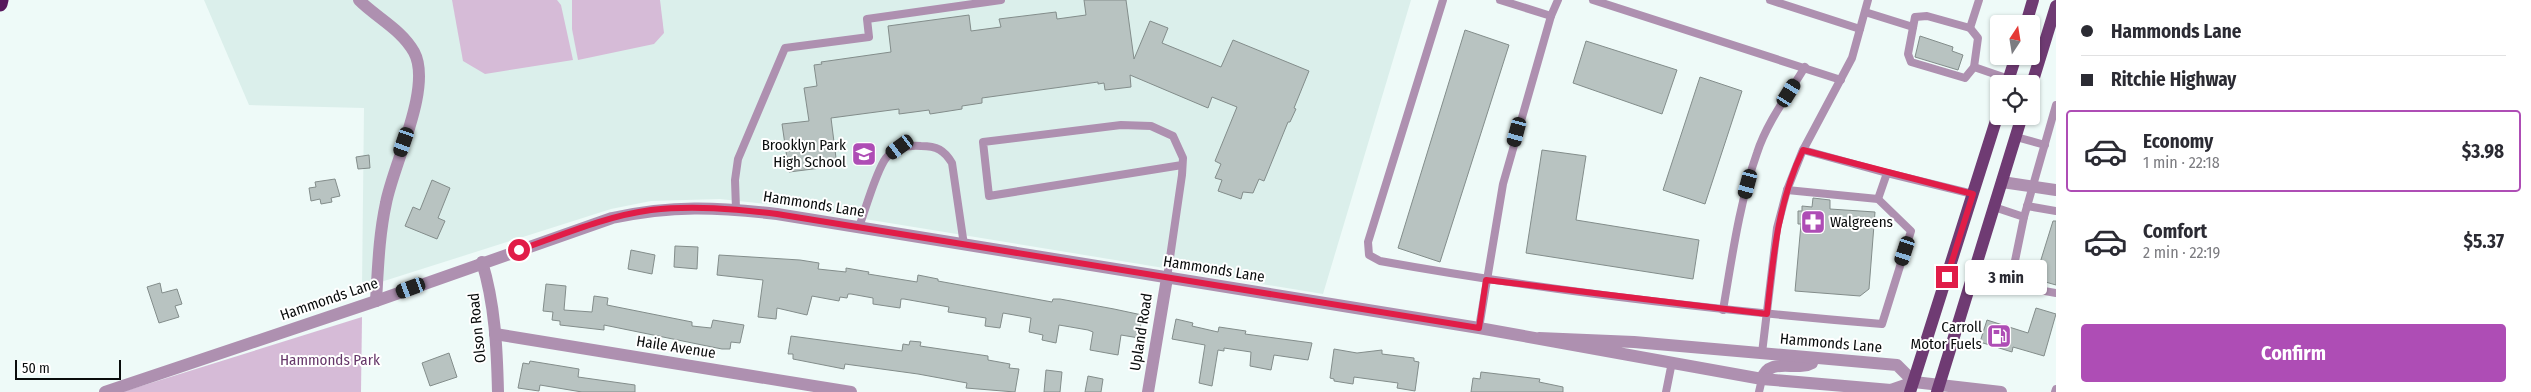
<!DOCTYPE html>
<html lang="en">
<head>
<meta charset="utf-8">
<style>
	:root { --surface:#fff; --page:#f7f7f7; --text:#2b2b33; --muted:#7c7c81; --line:#e1e1e2; --accent:#ae4db5 }
	body { margin:0; font-family:"Fira Sans Condensed",sans-serif; background:var(--page); color:var(--text); height:100vh; display:flex; flex-direction:column; font-size:19px; white-space:nowrap }
	* { box-sizing:border-box; margin:0 }
	p { font-size:16px; color:var(--muted) }
	.icon { flex:none; width:28px; height:28px; fill:none; stroke:currentColor; stroke-width:2; stroke-linecap:round; stroke-linejoin:round }
	.map { position:relative; flex:1; overflow:hidden }
	.panel { display:flex; flex-direction:column; background:var(--surface); width:475px }
	.panel>* { flex:none }
	.top-card { display:grid; align-content:center; height:110px; padding:0 25px; background:var(--surface) }
	.needle { width:32px; rotate:12deg }
	.buttons { position:absolute; left:1990px; top:15px; display:grid; gap:10px }
	.buttons a { display:grid; place-items:center; width:50px; height:50px; border-radius:5px; background:var(--surface); box-shadow:0 1px 4px #0004; font-size:25px }
	.scale { position:absolute; left:15px; bottom:12px; width:106px; box-sizing:border-box; padding-left:5px; border:2px solid #090c0c; border-top:0; font-size:14px; line-height:18px; white-space:nowrap; color:#090c0c; -webkit-text-stroke:4px #fff; paint-order:stroke }
	.end { position:absolute; width:22px; height:22px; margin:-11px; border:6px solid #e11d48; background:#fff; box-shadow:0 0 0 2px #fff }
	.from { border-radius:50% }
	.bubble { position:absolute; height:35px; border-radius:5px; background:var(--surface); box-shadow:0 1px 4px #0004; font-size:16px; font-weight:700; line-height:35px; text-align:center }
	.car { position:absolute; width:15px; height:30px; margin:-15px -8px; border-radius:6px; box-shadow:0 0 4px 1px #0007; background:linear-gradient(#222 24%,#8ab4d8 0 40%,#222 0 76%,#8ab4d8 0 86%,#222 0) }
	.top-card b { display:flex; align-items:center; gap:18px; height:48px; font-size:19px }
	.top-card b+b { border-top:1px solid var(--line) }
	.top-card i { width:12px; height:12px; background:var(--text) }
	ul { padding:0; list-style:none }
	li { display:flex; align-items:center; gap:15px; height:82px; margin:0 10px 8px; padding:0 15px; border:2px solid transparent; border-radius:5px }
	li div { flex:1 }
	li b { display:block; font-size:19px }
	li em { font-style:normal; font-weight:700 }
	li.on { border-color:var(--accent) }
	li>.icon { width:45px; height:45px; stroke-width:1.5 }
	.primary-button { display:flex; gap:10px; margin-top:auto; padding:10px 25px }
	.primary-button a { flex:1; height:58px; border-radius:5px; background:var(--accent); color:#fff; font-size:20px; font-weight:700; line-height:58px; text-align:center }
	main { display:flex; flex:1; min-height:0 }
	.map>svg:first-child { display:block }
	.built { fill:#dbefeb }
	.green { fill:#d6bbd7 }
	.building { fill:#b8c3c1; stroke:#838d8b }
	.lines { fill:none; stroke-linecap:round; stroke-linejoin:round }
	.service { stroke:#ae90b0; stroke-width:8 }
	.minor { stroke:#ae90b0; stroke-width:12 }
	.tertiary { stroke:#ae90b0; stroke-width:12 }
	.primary { stroke:#6f3b73; stroke-width:12 }
	.motorway { stroke:#58195d; stroke-width:15 }
	.route { stroke:#e11d48; stroke-width:6 }
	.labels { text-anchor:middle; stroke-width:4; stroke-linejoin:round; paint-order:stroke }
	.poi-label { font-size:15px; fill:#090c0c; stroke:#fff; text-anchor:end }
	.street-label { font-size:15px; fill:#090c0c; stroke:#fff }
	.park-label { font-size:15px; fill:#663769; stroke:#fff }
</style>
</head>
<body>
<main>
<div class="map">
<svg width="2056" height="392" viewBox="0 0 2056 392">
	<rect width="100%" height="100%" fill="#eefaf8"/>
	<polygon class="built" points="204,0 1411,0 1323,294 785,206 720,199 651,201 611,209 362,288 364,108 249,105"/>
	<g class="green">
		<polygon points="452,0 557,0 561,5 573,60 485,74 463,61"/>
		<polygon points="572,0 660,0 664,33 654,44 578,60 572,29"/>
		<polygon points="362,317 361,392 122,392"/>
	</g>
	<g class="building">
		<polygon points="1084,0 1126,0 1134,59 1150,21 1168,28 1162,43 1221,67 1233,40 1309,71 1294,108 1296,109 1290,122 1288,122 1264,181 1259,179 1253,193 1243,192 1241,199 1218,191 1222,180 1215,178 1221,164 1215,161 1237,107 1212,97 1208,108 1130,75 1131,87 1105,90 1104,83 1098,84 1098,82 982,98 982,103 962,106 962,109 930,114 929,110 899,114 899,109 831,118 837,166 789,172 782,124 809,121 804,88 817,86 814,65 822,64 821,62 891,52 888,26 969,15 971,31 1001,27 999,19 1056,12 1057,19 1086,15"/>
		<polygon points="1465,30 1509,45 1440,262 1398,248"/>
		<polygon points="1920,36 1953,47 1952,51 1963,55 1958,70 1915,57"/>
		<polygon points="1586,41 1677,70 1662,114 1573,83"/>
		<polygon points="1700,77 1742,91 1705,204 1663,190"/>
		<polygon points="1542,150 1586,156 1576,220 1699,240 1693,279 1526,253"/>
		<polygon points="369,155 370,168 358,169 356,157"/>
		<polygon points="335,179 340,196 331,198 332,202 321,204 320,199 311,201 309,188 316,187 315,182"/>
		<polygon points="432,180 450,188 438,218 445,221 437,239 405,226 413,207 420,210"/>
		<polygon points="1813,198 1830,200 1830,209 1875,212 1869,289 1860,296 1795,291 1801,224 1798,224 1798,211 1802,211 1802,206 1812,207"/>
		<polygon points="2053,221 2056,221 2056,285 2035,279"/>
		<polygon points="675,246 698,247 697,269 674,267"/>
		<polygon points="631,250 655,255 652,274 628,269"/>
		<polygon points="719,255 800,260 819,263 818,269 846,272 846,268 869,272 868,274 917,282 918,275 938,279 938,281 1052,302 1053,299 1060,299 1114,309 1142,315 1139,338 1121,335 1118,355 1090,350 1093,332 1088,330 1059,325 1056,343 1042,340 1043,335 1029,332 1031,318 1003,313 1000,328 985,326 986,318 948,312 949,307 904,299 901,299 900,308 873,304 873,298 851,294 848,294 847,298 840,297 839,301 812,296 807,315 777,308 776,319 758,317 763,280 717,275"/>
		<polygon points="160,283 162,293 177,289 182,304 175,306 179,317 159,323 147,287"/>
		<polygon points="546,284 566,286 564,310 592,312 594,296 608,298 607,305 692,322 692,326 711,328 713,320 744,325 740,343 731,342 730,349 722,349 604,325 604,330 560,325 560,321 552,320 553,312 543,311"/>
		<polygon points="2036,308 2056,314 2044,356 2013,347 2012,352 1980,342 1987,320 2028,333"/>
		<polygon points="1176,319 1193,323 1192,326 1218,332 1219,327 1246,331 1245,334 1312,343 1308,360 1274,355 1271,370 1250,366 1251,352 1224,348 1224,351 1218,350 1212,386 1199,383 1205,345 1172,339"/>
		<polygon points="791,336 902,351 903,344 909,345 910,341 921,342 920,346 988,356 988,360 1010,364 1009,368 1019,369 1015,392 966,388 967,383 918,374 845,364 844,369 793,359 793,354 788,354"/>
		<polygon points="1334,349 1357,353 1382,350 1382,354 1414,358 1414,361 1419,362 1415,391 1397,388 1398,383 1354,377 1353,384 1334,381 1334,379 1330,378"/>
		<polygon points="449,353 457,377 430,386 422,363"/>
		<polygon points="530,361 579,369 578,377 635,385 635,392 582,392 540,385 539,391 518,388 523,363 529,364"/>
		<polygon points="1046,370 1062,372 1060,392 1044,392"/>
		<polygon points="1481,372 1540,379 1539,382 1563,387 1563,392 1471,392 1473,378 1480,379"/>
		<polygon points="1088,376 1103,379 1101,392 1085,392"/>
	</g>
	<g class="lines">
		<g class="service">
			<path d="M1443,0L1368,242L1369,255L1380,261C1546,291 1713,310 1882,324L1911,231L1878,199L1787,190"/>
			<polyline points="1500,0 1551,16"/>
			<polyline points="1593,0 1841,80"/>
			<polyline points="1770,0 1860,29"/>
			<polyline points="1865,12 1913,27"/>
			<polygon points="1927,16 1970,28 1978,38 1974,67 1965,78 1911,62 1908,54 1915,17"/>
			<polyline points="1970,28 1979,0"/>
			<polyline points="1974,67 2009,79"/>
			<polyline points="2016,137 2045,145"/>
			<polyline points="1803,150 1887,173"/>
			<polyline points="1878,199 1887,173 1973,194"/>
			<polyline points="2027,206 2056,211"/>
			<polyline points="1994,207 2024,217 2010,285"/>
			<polyline points="736,209 735,180 738,159 785,48 869,37 867,19 1001,0"/>
			<polyline points="2024,217 2056,105"/>
			<path d="M859,227C865,211 876,171 886,158C895,147 908,145 921,146C937,146 944,150 952,163L964,245"/>
			<polyline points="1167,278 1182,175 1183,158 1173,136 1151,126 1121,125 983,142 989,196 1182,165"/>
			<polyline points="1972,278 2056,293"/>
			<path d="M1723,310C1732,258 1739,204 1757,153C1767,122 1788,95 1805,67"/>
			<polyline points="1479,328 1503,184 1551,16 1558,0"/>
			<polyline points="1762,353 1777,228 1787,190 1802,152 1852,58 1868,0"/>
			<polyline points="1666,392 1672,362"/>
			<polyline points="1759,392 1762,379"/>
			<polyline points="2055,392 2056,389"/>
		</g>
		<g class="minor">
			<path d="M359,0C377,18 401,29 414,52C433,87 393,165 386,203C379,235 378,268 376,301"/>
			<polyline points="2002,182 2056,190"/>
			<path d="M482,262C495,304 497,349 498,392"/>
			<polyline points="495,334 851,392"/>
			<polyline points="1914,382 2001,392"/>
			<polyline points="1148,392 1167,278"/>
		</g>
		<g class="tertiary">
			<path d="M1762,379C1769,356 1797,372 1812,363"/>
			<path d="M105,392L376,301L612,218C673,205 716,207 777,214L1479,328L1762,379L1891,390L1914,382L1897,365L1634,342L1539,338"/>
		</g>
		<g class="primary">
			<polyline points="2026,24 2033,0"/>
			<polyline points="2007,84 2016,56"/>
			<polyline points="2031,87 2056,6"/>
			<polyline points="1910,392 1999,111"/>
			<polyline points="1937,392 2022,116"/>
		</g>
		<polyline class="motorway" points="0,4 1,0"/>
	</g>
	<g class="lines">
		<path class="route" d="M519,250C562,235 606,216 651,210C693,205 735,209 777,214L1479,328L1486,280L1767,314C1773,258 1778,201 1803,150L1973,194L1947,277"/>
	</g>
	<defs>
		<symbol id="school-square" viewBox="-11 -11 22 22"><rect x="-9" y="-9" width="18" height="18" rx="4" fill="#ae4db5" stroke="#fff"/><path d="M0-5L7-2L0 1L-7-2ZM-4 1L0 2.5L4 1V4Q0 6-4 4Z" fill="#fff"/></symbol>
		<symbol id="pharmacy-square" viewBox="-11 -11 22 22"><rect x="-9" y="-9" width="18" height="18" rx="4" fill="#ae4db5" stroke="#fff"/><path d="M-2-6h4v4h4v4h-4v4h-4v-4h-4v-4h4Z" fill="#fff"/></symbol>
		<symbol id="fuel-square" viewBox="-11 -11 22 22"><rect x="-9" y="-9" width="18" height="18" rx="4" fill="#ae4db5" stroke="#fff"/><path d="M-5.5-6h7V0h2V4h1.3V-2.5L3-4.5l.8-.8L6-3V5H2.5V1h-1V6h-7ZM-4.2-4.7v3.2H.2V-4.7Z" fill="#fff"/></symbol>
	</defs>
	<g fill-rule="evenodd">
		<use href="#school-square" x="850" y="140" width="28" height="28"/>
		<use href="#pharmacy-square" x="1799" y="208" width="28" height="28"/>
		<use href="#fuel-square" x="1985" y="322" width="28" height="28"/>
	</g>
	<g class="labels">
		<g class="poi-label">
			<text x="846" y="150">Brooklyn Park<tspan x="846" dy="17">High School</tspan></text>
			<text x="1830" y="227" text-anchor="start">Walgreens</text>
			<text x="1982" y="332">Carroll<tspan x="1982" dy="17">Motor Fuels</tspan></text>
		</g>
		<g class="street-label">
			<text transform="translate(814 204) rotate(9)" y="5">Hammonds Lane</text>
			<text transform="translate(1214 269) rotate(9)" y="5">Hammonds Lane</text>
			<text transform="translate(329 299) rotate(-19)" y="5">Hammonds Lane</text>
			<text transform="translate(477 328) rotate(-96)" y="5">Olson Road</text>
			<text transform="translate(1141 332) rotate(-81)" y="5">Upland Road</text>
			<text transform="translate(1831 343) rotate(5)" y="5">Hammonds Lane</text>
			<text transform="translate(676 347) rotate(9)" y="5">Haile Avenue</text>
		</g>
		<g class="park-label">
			<text x="330" y="365">Hammonds Park</text>
		</g>
	</g>
</svg>
<div class="buttons">
<a><svg class="needle" viewBox="-14 -14 28 28"><path d="M0-13l5 13h-10z" fill="#e53935"/><path d="M0 13l5-13h-10z" fill="#7c7c81"/></svg></a>
<a><svg class="icon" aria-label="locate" viewBox="0 0 24 24"><circle cx="12" cy="12" r="6"/><path d="M12 2v4M12 18v4M2 12h4M18 12h4"/></svg></a>
</div>
<div class="scale">50 m</div>
<i class="end from" style="left:519px;top:250px"></i>
<i class="end" style="left:1947px;top:277px"></i>
<div class="bubble" style="left:1965px;top:260px;width:82px">3 min</div>
<i class="car" style="left:1789px;top:93px;rotate:32deg"></i>
<i class="car" style="left:1517px;top:132px;rotate:195deg"></i>
<i class="car" style="left:404px;top:142px;rotate:199deg"></i>
<i class="car" style="left:900px;top:147px;rotate:234deg"></i>
<i class="car" style="left:1748px;top:184px;rotate:195deg"></i>
<i class="car" style="left:1905px;top:251px;rotate:198deg"></i>
<i class="car" style="left:411px;top:288px;rotate:250deg"></i>
</div>
<section class="panel">
<div class="top-card">
<b><i class="from"></i>Hammonds Lane</b>
<b><i></i>Ritchie Highway</b>
</div>
<ul>
<li class="on"><svg class="icon" aria-label="car" viewBox="0 0 24 24"><path d="M5 17H2v-5l4-1 3-4h7l3 4 3 1v5h-3M9 17h6M6 11h13"/><circle cx="7" cy="17" r="2"/><circle cx="17" cy="17" r="2"/></svg><div><b>Economy</b><p>1 min · 22:18</p></div><em>$3.98</em></li>
<li><svg class="icon" aria-label="car" viewBox="0 0 24 24"><path d="M5 17H2v-5l4-1 3-4h7l3 4 3 1v5h-3M9 17h6M6 11h13"/><circle cx="7" cy="17" r="2"/><circle cx="17" cy="17" r="2"/></svg><div><b>Comfort</b><p>2 min · 22:19</p></div><em>$5.37</em></li>
</ul>
<div class="primary-button"><a>Confirm</a></div>
</section>
</main>
</body>
</html>
